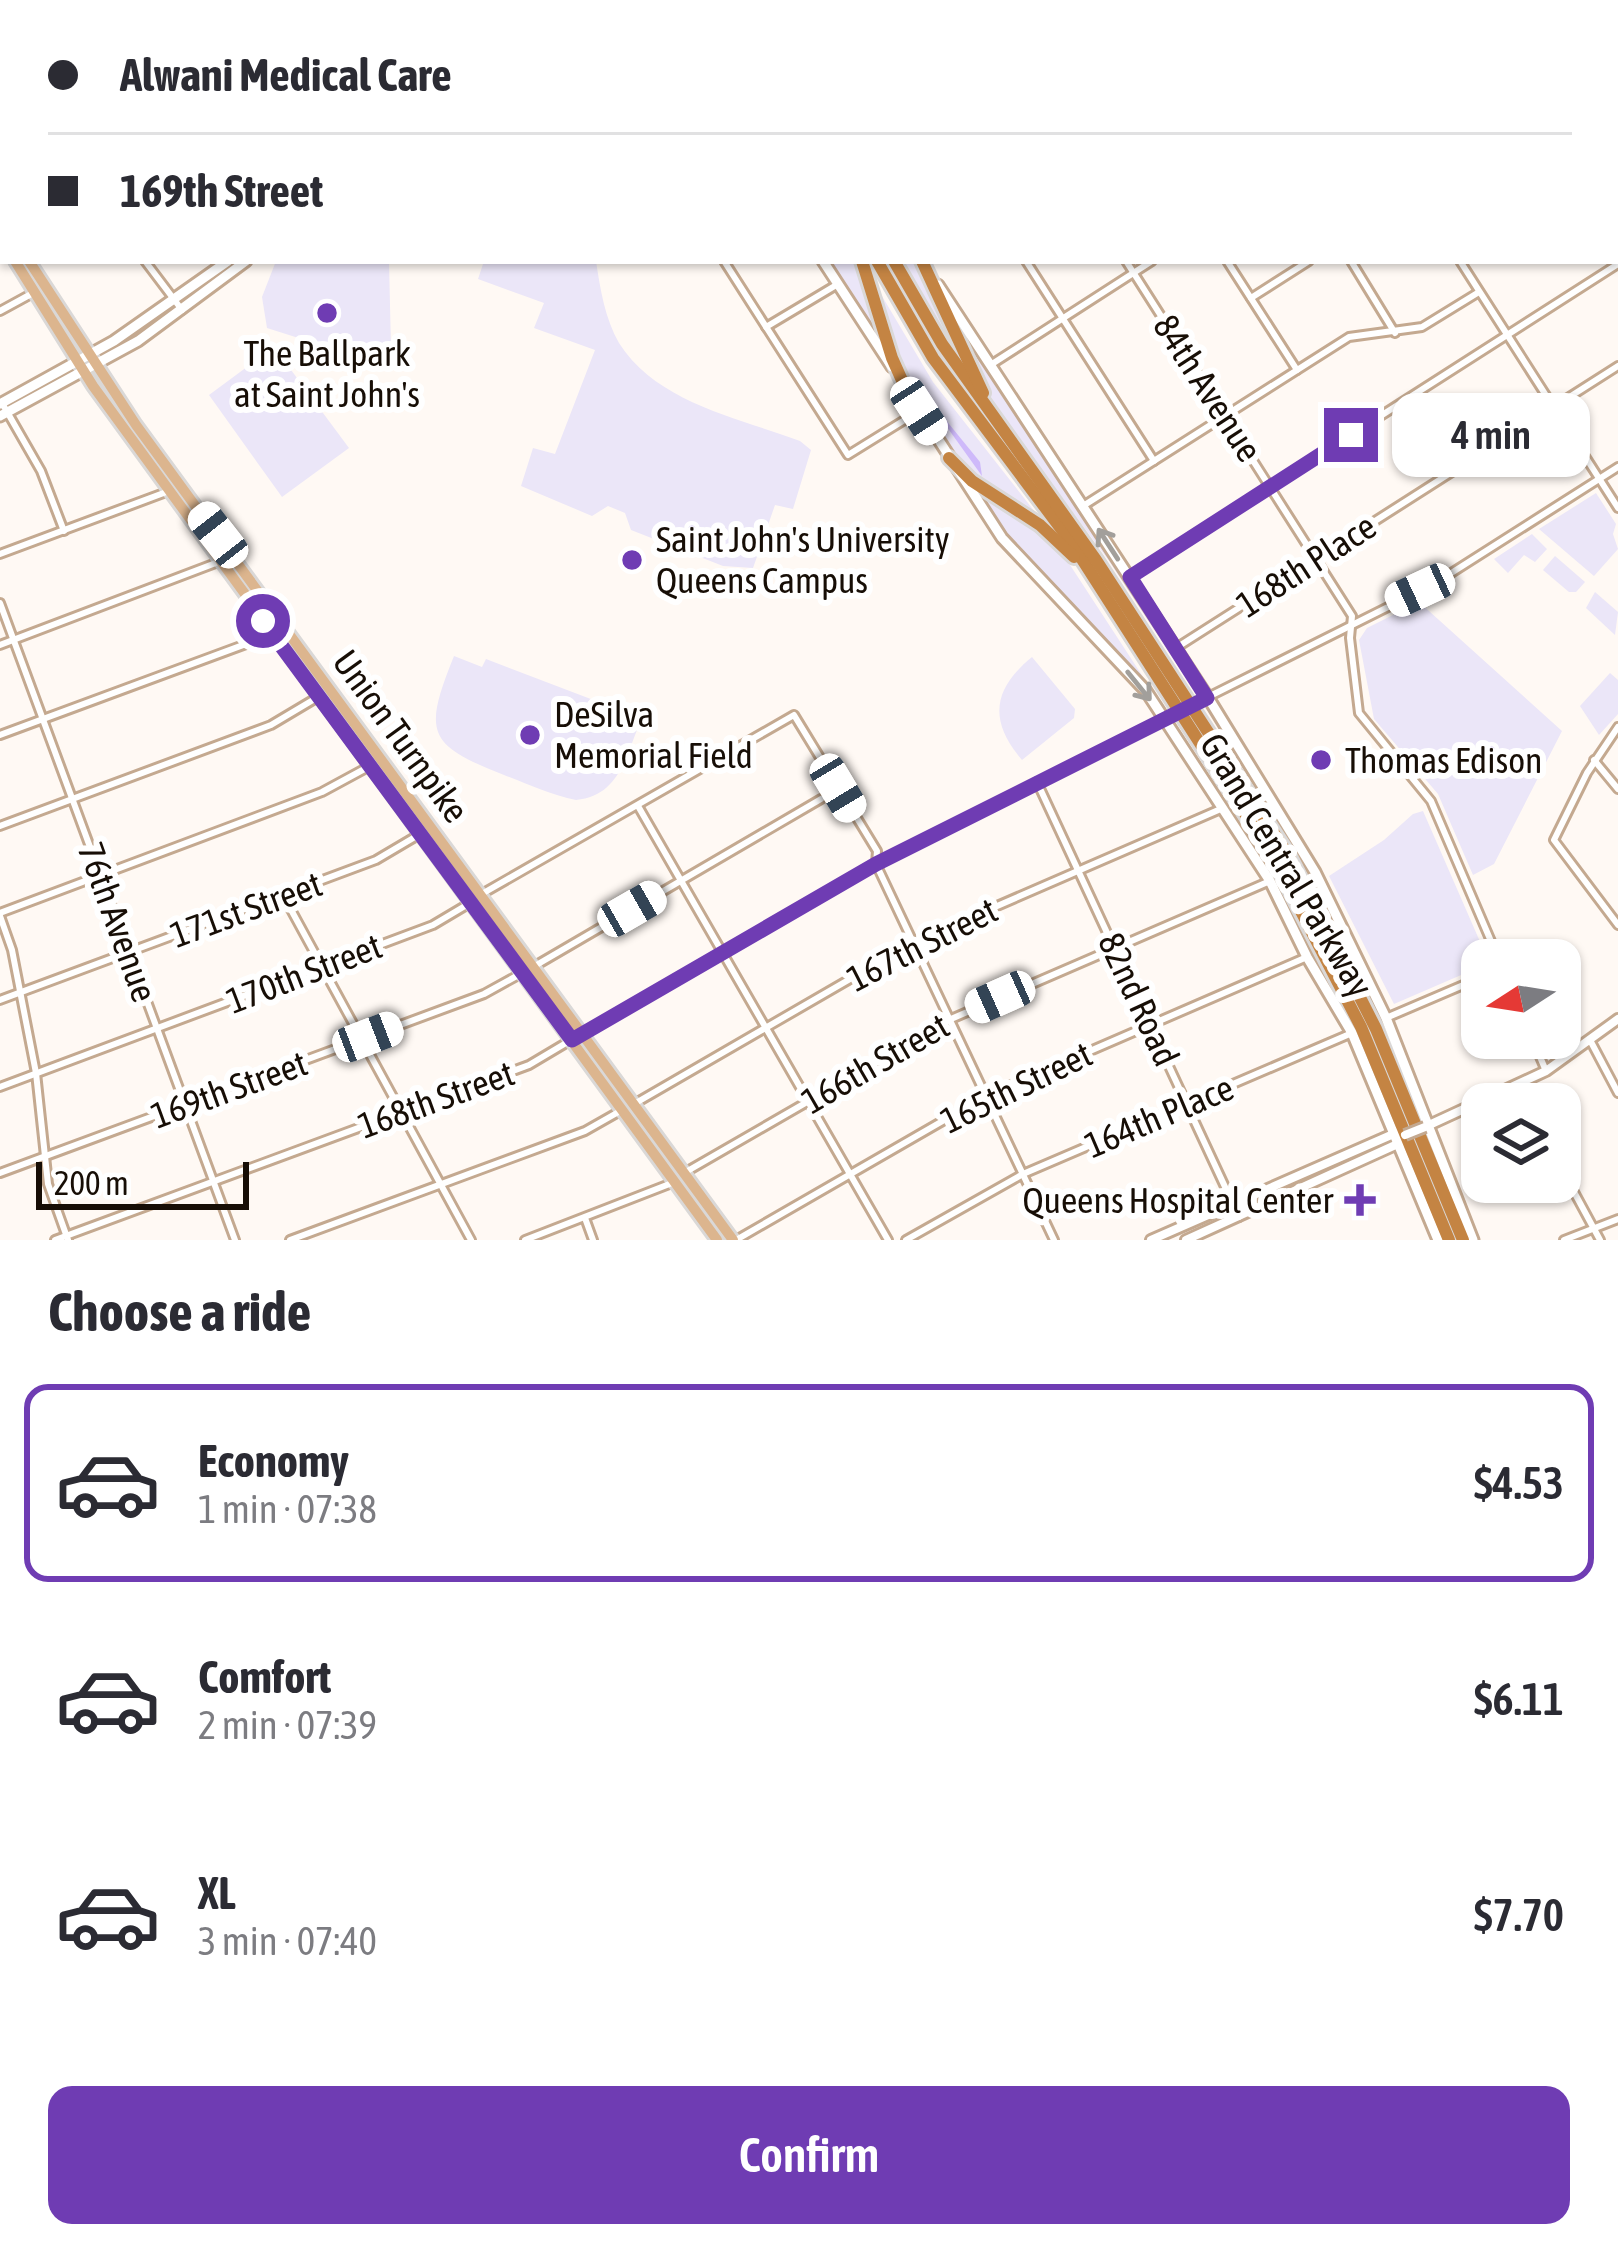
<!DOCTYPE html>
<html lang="en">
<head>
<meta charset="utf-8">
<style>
	:root { --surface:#fff; --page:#f2f2f3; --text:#2b2b33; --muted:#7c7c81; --line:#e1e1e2; --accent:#6f3cb3 }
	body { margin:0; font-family:"Asap Condensed",sans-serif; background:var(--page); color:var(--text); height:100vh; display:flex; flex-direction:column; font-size:45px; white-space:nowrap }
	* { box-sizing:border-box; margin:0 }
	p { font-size:39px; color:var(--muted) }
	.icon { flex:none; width:66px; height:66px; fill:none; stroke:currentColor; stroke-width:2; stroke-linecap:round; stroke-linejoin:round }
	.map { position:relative; height:1240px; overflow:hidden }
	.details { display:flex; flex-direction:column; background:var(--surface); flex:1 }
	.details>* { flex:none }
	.guide { position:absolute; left:0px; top:0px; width:1620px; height:264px; box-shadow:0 3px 9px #0004; display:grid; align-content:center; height:264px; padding:0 48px; background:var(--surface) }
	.needle { width:78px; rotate:258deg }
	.fabs { position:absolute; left:1461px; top:939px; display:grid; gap:24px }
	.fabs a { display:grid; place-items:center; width:120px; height:120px; border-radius:24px; background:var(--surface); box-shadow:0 3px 9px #0004; font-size:60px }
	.scale { position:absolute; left:36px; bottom:30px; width:213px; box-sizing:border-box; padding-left:12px; border:6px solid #170e06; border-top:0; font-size:33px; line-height:42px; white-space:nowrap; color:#170e06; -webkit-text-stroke:9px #fff; paint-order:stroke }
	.end { position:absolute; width:54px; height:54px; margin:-27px; border:15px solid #6f3cb3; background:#fff; box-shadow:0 0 0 6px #fff }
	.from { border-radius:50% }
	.bubble { position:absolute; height:84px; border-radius:24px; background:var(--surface); box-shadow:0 3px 9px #0004; font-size:39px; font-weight:600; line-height:84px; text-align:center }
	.car { position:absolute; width:36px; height:72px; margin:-36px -18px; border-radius:15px; box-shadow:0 0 9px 3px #0007; background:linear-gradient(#fff 24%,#345 0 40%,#fff 0 76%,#345 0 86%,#fff 0) }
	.guide b { display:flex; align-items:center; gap:42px; height:114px; font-size:45px }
	.guide b+b { border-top:3px solid var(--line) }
	.guide i { width:30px; height:30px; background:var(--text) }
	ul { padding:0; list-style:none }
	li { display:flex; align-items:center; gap:36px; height:198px; margin:0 24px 18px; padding:0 24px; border:6px solid transparent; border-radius:24px }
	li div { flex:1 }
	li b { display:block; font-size:45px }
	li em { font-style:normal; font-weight:600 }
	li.active { border-color:var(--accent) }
	li>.icon { width:108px; height:108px; stroke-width:1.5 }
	h2 { padding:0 48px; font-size:54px; line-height:144px }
	.button { display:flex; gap:24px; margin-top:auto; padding:24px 48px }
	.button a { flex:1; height:138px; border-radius:24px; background:var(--accent); color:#fff; font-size:48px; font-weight:600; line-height:138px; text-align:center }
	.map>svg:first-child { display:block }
	.green { fill:#ebe6f8 }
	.forest { fill:#ceb9fa }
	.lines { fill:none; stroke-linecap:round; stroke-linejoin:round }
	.minor-casing { stroke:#c4a990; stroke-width:12 }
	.tertiary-casing { stroke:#c4a990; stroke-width:14 }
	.secondary-casing { stroke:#c4a990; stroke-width:15 }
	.primary-casing { stroke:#dad8d7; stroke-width:16 }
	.motorway-casing { stroke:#dad8d7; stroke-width:18 }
	.minor { stroke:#fff; stroke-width:6 }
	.tertiary { stroke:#fff; stroke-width:8 }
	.secondary { stroke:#fff; stroke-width:9 }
	.primary { stroke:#dcb58e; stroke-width:10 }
	.motorway { stroke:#c48443; stroke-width:12 }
	.minor-bridge-casing { stroke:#c4a990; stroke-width:12; stroke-linecap:butt }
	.tertiary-bridge-casing { stroke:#c4a990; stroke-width:14; stroke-linecap:butt }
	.minor-bridge { stroke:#fff; stroke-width:6 }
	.tertiary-bridge { stroke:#fff; stroke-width:8 }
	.oneway { stroke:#a29f9b }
	.route { stroke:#6f3cb3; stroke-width:15 }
	.poi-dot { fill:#6f3cb3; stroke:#fff; stroke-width:4.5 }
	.labels { text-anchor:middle; stroke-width:12; stroke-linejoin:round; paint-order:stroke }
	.poi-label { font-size:36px; fill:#170e06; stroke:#fff; text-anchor:start }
	.street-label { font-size:36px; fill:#170e06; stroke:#fff }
</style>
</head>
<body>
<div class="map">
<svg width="1618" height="1240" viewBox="0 0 1618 1240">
	<rect width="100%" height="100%" fill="#fff9f4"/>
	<g class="green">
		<polygon points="276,261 389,261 391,349 374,362 267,328 262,297"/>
		<path d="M484,261H596C600,288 605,319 619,343C657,403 739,418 800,441L811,450L793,509L775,505L753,568L723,566L631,530L625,513L608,506L592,516L521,486L533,448L555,454L595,350L534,328L544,303L478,279Z"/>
		<polygon points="830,261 859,261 883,343"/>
		<polygon points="899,261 915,261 961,362 939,333"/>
		<polygon points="876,286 933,382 1046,526 975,480 963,464 897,360"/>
		<polygon points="949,307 1196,692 1195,693 1109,561 993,405"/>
		<polygon points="274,347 349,448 282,497 209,395"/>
		<polygon points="1596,493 1616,524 1613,534 1618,549 1594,576 1539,529"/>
		<polygon points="991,498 1032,522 1057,545 1164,709 1131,667 998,525 985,500"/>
		<polygon points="1532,534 1547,549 1535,562 1524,555 1508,573 1494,559"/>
		<polygon points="1555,556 1585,582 1576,592 1569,592 1543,570"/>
		<polygon points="1595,592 1618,612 1615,635 1586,608"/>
		<polygon points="1419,602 1562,731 1494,864 1473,875 1438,794 1374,719 1359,640 1367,628"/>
		<path d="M454,656L482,667L486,659L596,701L595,706L639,725C625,759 618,796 576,800C551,795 528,784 504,775C427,745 423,733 454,656Z"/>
		<path d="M1032,657L1075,709L1074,718L1022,760C988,720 993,689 1032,657Z"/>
		<polygon points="1610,673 1618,680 1618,714 1599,735 1580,706"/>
		<polygon points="1423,811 1488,960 1482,960 1482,966 1394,1004 1329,876 1384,840 1413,814"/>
	</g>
	<polygon class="forest" points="914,381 980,462 982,476"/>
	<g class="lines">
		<defs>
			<g id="minor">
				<polyline points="83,0 85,3"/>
				<polyline points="343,0 349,3"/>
				<polyline points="635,0 640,3"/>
				<polyline points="1076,0 1076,3"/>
				<polyline points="1278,0 1283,3"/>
				<polyline points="1435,0 1437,3"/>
				<polyline points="1554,0 1556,3"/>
				<polyline points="50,3 52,0"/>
				<polyline points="191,3 195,0"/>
				<polyline points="424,3 426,0"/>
				<polyline points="665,3 675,0"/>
				<polyline points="936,3 937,0"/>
				<polyline points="1229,3 1231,0"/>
				<polyline points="1579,3 1581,0"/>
				<polyline points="0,67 3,62"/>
				<polyline points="1617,84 1618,86"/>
				<polyline points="1617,184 1618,183"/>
				<polyline points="145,261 182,310"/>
				<polyline points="724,261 848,455 919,411"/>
				<polyline points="1026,261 1154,461"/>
				<polyline points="1126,261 1352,616 1350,638 1359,713 1431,801 1499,960"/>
				<polyline points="1227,261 1297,370"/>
				<polyline points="1351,261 1395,333"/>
				<polyline points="1460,261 1618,508"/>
				<polyline points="1251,298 1309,261"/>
				<polyline points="0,311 33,293"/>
				<polyline points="766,327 838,284"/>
				<polyline points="992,364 1152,261"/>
				<polyline points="2,403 41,471 64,531"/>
				<polyline points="1083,506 1349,337 1422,327 1479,292"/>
				<polyline points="0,554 169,491"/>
				<polyline points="1129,577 1618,264"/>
				<polyline points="0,603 235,1240"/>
				<polyline points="0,645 221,561"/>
				<polyline points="1176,648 1618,366"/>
				<polyline points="1208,697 1434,584 1618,467"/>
				<polyline points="1618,727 1587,773 1554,840 1618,925"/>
				<polyline points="0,735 273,634"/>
				<polyline points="1594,760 1618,789"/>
				<polyline points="1037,782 1239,1217"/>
				<polyline points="638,806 888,1240"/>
				<polyline points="0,826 271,725 318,697"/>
				<polyline points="283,895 471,1240"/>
				<polyline points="480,895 794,715 877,851 876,864 1054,1240"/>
				<polyline points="0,913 322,792 370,766"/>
				<polyline points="0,916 12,950 36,1073 48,1184 68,1240"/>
				<polyline points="533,967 821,799"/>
				<polyline points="0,1000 376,860 420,834"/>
				<polyline points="1386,1018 1482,977"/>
				<polyline points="583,1034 876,864 1168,718"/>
				<polyline points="1532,1038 1546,1071"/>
				<polyline points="1590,1040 1618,1093"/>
				<polyline points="1518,1084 1528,1104"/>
				<polyline points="0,1087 433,925 470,903"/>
				<polyline points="634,1104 914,942 1223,808"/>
				<polyline points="1560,1166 1600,1240"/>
				<polyline points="0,1173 484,994 522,973"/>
				<polyline points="684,1173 951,1019 1270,881"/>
				<polyline points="585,1218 593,1240"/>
				<polyline points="55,1240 529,1065 571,1040"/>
				<polyline points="290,1240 585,1131 622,1110"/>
				<polyline points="525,1240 672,1183"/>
				<polyline points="736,1240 986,1096 1307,957"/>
				<polyline points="906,1240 1023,1174 1352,1033"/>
				<polyline points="1564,1240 1618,1219"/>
			</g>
			<g id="tertiary">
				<polyline points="1427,1126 1546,1071 1618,1019"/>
				<polyline points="1151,1240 1398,1132"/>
				<polyline points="1186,1240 1402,1142"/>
			</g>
			<g id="secondary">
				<polyline points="780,0 781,3"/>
				<polyline points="847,0 848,3"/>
				<polyline points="823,261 892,367"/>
				<polyline points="938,285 1212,704 1315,872 1386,1018 1473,1240"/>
				<polyline points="904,386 1002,538 1146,691 1270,881 1307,957 1352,1033 1438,1240"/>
				<polyline points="0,404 114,341 228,261"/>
				<polyline points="0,416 138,341 246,261"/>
			</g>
			<g id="primary">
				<polyline points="0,218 3,223"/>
				<polyline points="0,240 3,244"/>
				<polyline points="15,261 93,386 717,1240"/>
				<polyline points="29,261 136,425 733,1240"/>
			</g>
			<g id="motorway">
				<polyline points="805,0 806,3"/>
				<polyline points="821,0 821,3"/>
				<polyline points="862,261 892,358 905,387"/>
				<polyline points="877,261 933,358 1071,542 1273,857 1361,1027 1449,1240"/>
				<polyline points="894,261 942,344 1096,560 1288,855 1376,1029 1463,1240"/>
				<polyline points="922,261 983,393"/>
				<polyline points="949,458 972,481 1040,525 1074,557"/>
			</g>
		</defs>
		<use href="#minor" class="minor-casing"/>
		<use href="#tertiary" class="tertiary-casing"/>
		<use href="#secondary" class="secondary-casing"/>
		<use href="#primary" class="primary-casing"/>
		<use href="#motorway" class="motorway-casing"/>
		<use href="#minor" class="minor"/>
		<use href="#tertiary" class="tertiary"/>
		<use href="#secondary" class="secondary"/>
		<use href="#primary" class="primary"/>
		<use href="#motorway" class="motorway"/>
		<defs>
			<polyline id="minor-bridge" points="1171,717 1200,702"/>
			<polyline id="tertiary-bridge" points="1405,1135 1425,1127"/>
		</defs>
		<use href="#minor-bridge" class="minor-bridge-casing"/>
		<use href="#tertiary-bridge" class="tertiary-bridge-casing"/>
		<use href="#minor-bridge" class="minor-bridge"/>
		<use href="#tertiary-bridge" class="tertiary-bridge"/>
	</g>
	<defs><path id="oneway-shaft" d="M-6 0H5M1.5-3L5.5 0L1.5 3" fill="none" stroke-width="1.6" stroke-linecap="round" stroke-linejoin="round" transform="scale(3)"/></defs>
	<g class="oneway">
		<use href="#oneway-shaft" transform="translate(1108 544) rotate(-123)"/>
		<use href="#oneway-shaft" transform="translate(1139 686) rotate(51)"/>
	</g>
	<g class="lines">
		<polyline class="route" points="263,621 572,1040 876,864 1207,698 1130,577 1351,435"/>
	</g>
	<g class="poi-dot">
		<circle cx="327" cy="313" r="12"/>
		<circle cx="632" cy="560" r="12"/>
		<circle cx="530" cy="735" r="12"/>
		<circle cx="1321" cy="760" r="12"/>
		<path d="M1354 1182h12v12h12v12h-12v12h-12v-12h-12v-12h12z"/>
	</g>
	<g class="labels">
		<g class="poi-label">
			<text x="327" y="366" text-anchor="middle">The Ballpark<tspan x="327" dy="41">at Saint John's</tspan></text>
			<text x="656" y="552">Saint John's University<tspan x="656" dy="41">Queens Campus</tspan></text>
			<text x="554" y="727">DeSilva<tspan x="554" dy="41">Memorial Field</tspan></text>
			<text x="1345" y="773">Thomas Edison</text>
			<text x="1333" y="1213" text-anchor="end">Queens Hospital Center</text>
		</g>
		<g class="street-label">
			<text transform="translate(1208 388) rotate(57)" y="13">84th Avenue</text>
			<text transform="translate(1306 565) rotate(-33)" y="13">168th Place</text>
			<text transform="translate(401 736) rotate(54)" y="13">Union Turnpike</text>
			<text transform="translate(1287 865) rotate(59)" y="13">Grand Central Parkway</text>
			<text transform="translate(246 909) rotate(-20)" y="13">171st Street</text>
			<text transform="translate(118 922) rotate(70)" y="13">76th Avenue</text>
			<text transform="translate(922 944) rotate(-27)" y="13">167th Street</text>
			<text transform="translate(304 973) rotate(-21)" y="13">170th Street</text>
			<text transform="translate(1139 999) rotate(65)" y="13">82nd Road</text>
			<text transform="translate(875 1063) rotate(-30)" y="13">166th Street</text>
			<text transform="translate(1016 1087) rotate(-26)" y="13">165th Street</text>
			<text transform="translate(229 1089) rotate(-20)" y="13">169th Street</text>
			<text transform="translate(436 1099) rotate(-20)" y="13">168th Street</text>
			<text transform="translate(1159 1116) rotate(-23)" y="13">164th Place</text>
		</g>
	</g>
</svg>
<div class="fabs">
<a><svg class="needle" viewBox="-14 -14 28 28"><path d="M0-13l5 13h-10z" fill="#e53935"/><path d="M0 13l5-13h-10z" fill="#7c7c81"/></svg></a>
<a><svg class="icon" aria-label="layers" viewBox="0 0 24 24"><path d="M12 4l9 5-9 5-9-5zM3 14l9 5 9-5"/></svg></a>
</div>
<div class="scale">200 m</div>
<i class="end from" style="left:263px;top:621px"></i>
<i class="end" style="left:1351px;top:435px"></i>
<div class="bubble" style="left:1392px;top:393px;width:198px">4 min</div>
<i class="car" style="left:919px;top:411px;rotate:147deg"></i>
<i class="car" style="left:218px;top:535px;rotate:322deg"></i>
<i class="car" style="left:1420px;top:590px;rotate:245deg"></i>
<i class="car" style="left:838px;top:788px;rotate:149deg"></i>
<i class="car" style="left:632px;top:909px;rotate:60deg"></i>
<i class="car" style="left:1000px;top:997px;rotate:246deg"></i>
<i class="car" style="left:368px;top:1037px;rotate:69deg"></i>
<div class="guide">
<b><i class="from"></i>Alwani Medical Care</b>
<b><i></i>169th Street</b>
</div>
</div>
<section class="details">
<h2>Choose a ride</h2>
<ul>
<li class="active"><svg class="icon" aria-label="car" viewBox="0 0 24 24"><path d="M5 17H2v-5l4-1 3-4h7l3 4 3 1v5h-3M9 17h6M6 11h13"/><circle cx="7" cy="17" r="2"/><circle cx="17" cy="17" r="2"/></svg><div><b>Economy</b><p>1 min · 07:38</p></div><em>$4.53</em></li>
<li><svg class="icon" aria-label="car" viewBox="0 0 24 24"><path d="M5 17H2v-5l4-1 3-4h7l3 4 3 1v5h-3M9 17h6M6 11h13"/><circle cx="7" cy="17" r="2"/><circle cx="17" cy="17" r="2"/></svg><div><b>Comfort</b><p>2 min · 07:39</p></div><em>$6.11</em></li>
<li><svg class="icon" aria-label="car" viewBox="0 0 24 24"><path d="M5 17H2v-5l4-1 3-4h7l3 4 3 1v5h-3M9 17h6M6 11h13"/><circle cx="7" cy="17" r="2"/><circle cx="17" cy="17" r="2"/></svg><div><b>XL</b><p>3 min · 07:40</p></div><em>$7.70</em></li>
</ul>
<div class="button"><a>Confirm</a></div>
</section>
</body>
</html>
